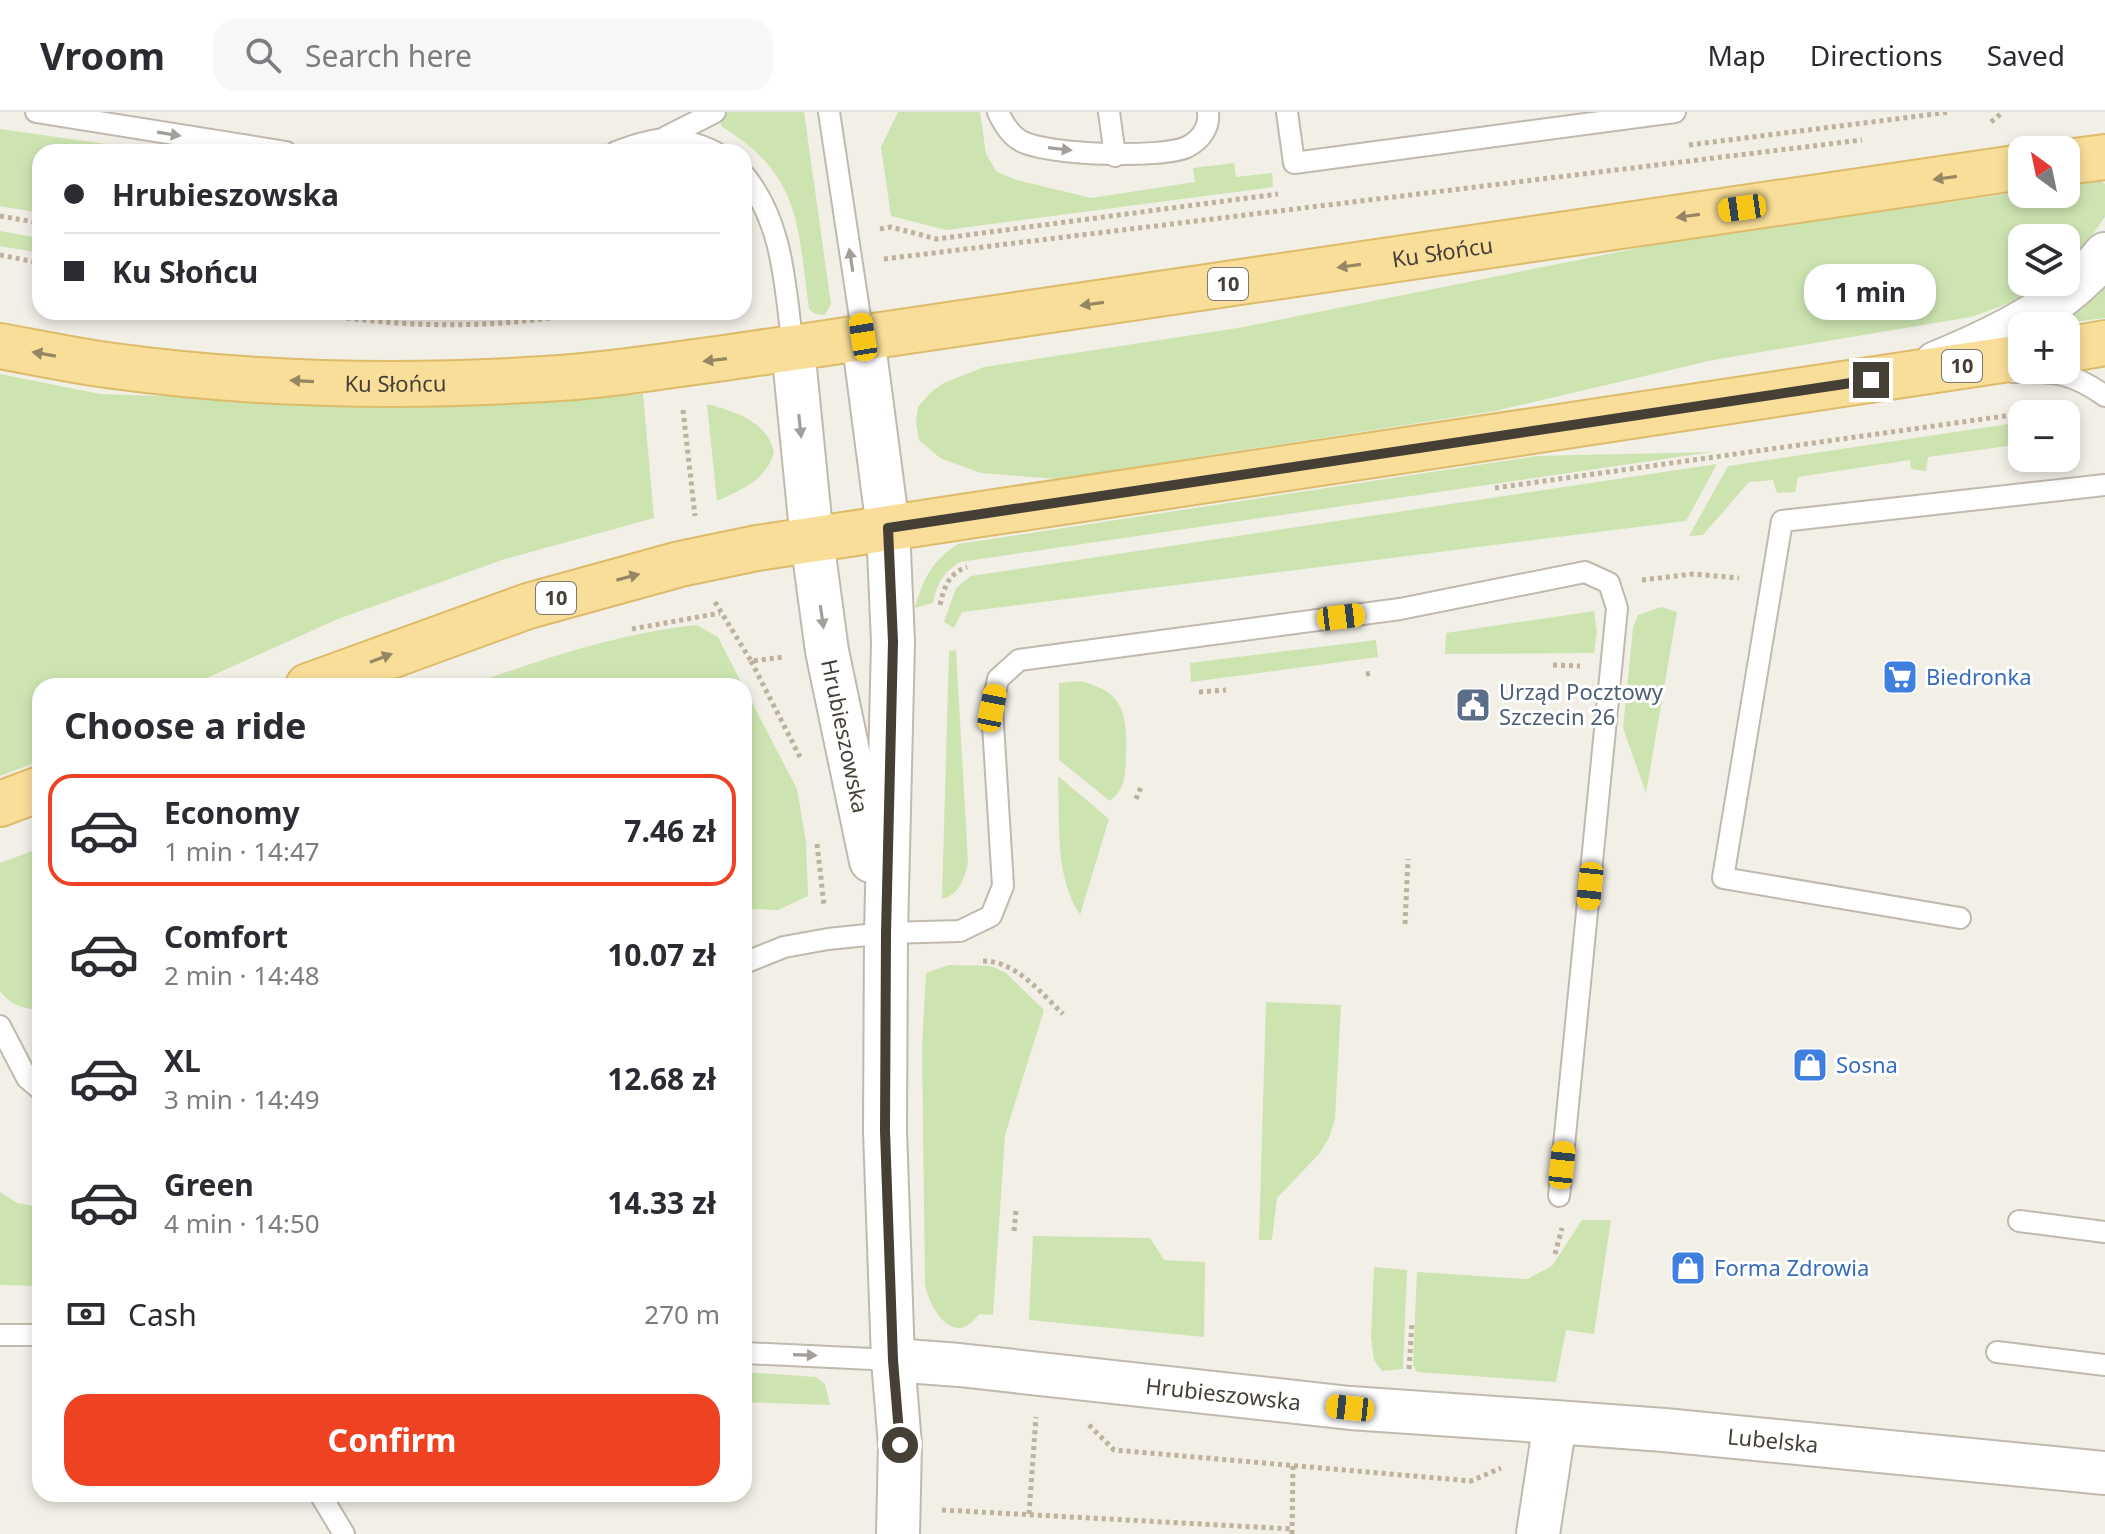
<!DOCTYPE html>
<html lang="en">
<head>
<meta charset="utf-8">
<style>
	:root { --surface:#fff; --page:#f7f7f7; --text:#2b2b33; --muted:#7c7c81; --line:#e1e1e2; --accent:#ee4222 }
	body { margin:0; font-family:"Noto Sans",sans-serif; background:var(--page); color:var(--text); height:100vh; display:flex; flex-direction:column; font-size:30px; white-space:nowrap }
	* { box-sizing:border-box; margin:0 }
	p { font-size:26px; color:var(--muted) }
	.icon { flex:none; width:44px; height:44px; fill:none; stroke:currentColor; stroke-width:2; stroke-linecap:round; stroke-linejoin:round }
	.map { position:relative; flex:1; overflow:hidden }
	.details { position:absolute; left:32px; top:566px; width:720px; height:824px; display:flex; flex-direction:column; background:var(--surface); border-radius:24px; box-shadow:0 4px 12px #0003 }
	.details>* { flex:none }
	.hud { position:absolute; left:32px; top:32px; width:720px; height:176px; border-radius:24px; box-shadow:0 4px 12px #0003; display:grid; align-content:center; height:176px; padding:0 32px; background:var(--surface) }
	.needle { width:52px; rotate:327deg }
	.buttons { position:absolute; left:2008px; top:24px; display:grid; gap:16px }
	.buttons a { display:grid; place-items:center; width:72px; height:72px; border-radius:16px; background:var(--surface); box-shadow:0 4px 12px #0003; font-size:40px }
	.end { position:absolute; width:36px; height:36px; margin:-18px; border:10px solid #453f36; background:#fff; box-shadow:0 0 0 4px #fff }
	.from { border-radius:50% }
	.bubble { position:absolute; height:56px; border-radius:24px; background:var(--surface); box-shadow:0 4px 12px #0003; font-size:26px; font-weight:700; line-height:56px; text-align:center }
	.car { position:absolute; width:24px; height:48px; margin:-24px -12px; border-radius:10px; box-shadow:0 0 6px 2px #0007; background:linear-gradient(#f5c518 24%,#345 0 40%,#f5c518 0 76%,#345 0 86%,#f5c518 0) }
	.hud b { display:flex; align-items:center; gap:28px; height:76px; font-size:30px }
	.hud b+b { border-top:2px solid var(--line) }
	.hud i { width:20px; height:20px; background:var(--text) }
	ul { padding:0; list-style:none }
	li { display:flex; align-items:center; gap:24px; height:112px; margin:0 16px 12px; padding:0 16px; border:4px solid transparent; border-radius:24px }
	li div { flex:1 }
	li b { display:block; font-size:30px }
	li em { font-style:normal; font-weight:700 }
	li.current { border-color:var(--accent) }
	li>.icon { width:72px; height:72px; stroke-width:1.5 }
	h2 { padding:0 32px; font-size:36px; line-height:96px }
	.pay { display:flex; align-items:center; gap:20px; height:88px; padding:0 32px; font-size:30px }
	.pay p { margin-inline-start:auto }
	.action { display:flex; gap:16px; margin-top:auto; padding:16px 32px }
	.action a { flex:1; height:92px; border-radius:24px; background:var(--accent); color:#fff; font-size:32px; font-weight:700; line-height:92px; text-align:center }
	header { display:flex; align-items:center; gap:48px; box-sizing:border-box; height:112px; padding:0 40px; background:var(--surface); border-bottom:2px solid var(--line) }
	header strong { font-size:38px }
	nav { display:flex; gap:44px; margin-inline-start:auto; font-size:28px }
	.search { width:560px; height:72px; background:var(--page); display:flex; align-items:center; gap:20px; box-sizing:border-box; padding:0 28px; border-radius:24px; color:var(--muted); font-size:30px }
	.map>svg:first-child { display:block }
	.green { fill:#cde4b1 }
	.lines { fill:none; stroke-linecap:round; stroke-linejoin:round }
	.lane-casing { stroke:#c0b9ad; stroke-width:24 }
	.street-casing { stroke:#c0b9ad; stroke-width:46 }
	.primary-casing { stroke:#ddbb6a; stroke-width:48 }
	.path { stroke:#beb29c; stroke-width:5; stroke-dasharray:4 4; stroke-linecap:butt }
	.lane { stroke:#fff; stroke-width:20 }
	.street { stroke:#fff; stroke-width:42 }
	.primary { stroke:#f8de99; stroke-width:44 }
	.oneway { fill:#a29f9a }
	.oneway2 { fill:#968763 }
	.route { stroke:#453f36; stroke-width:10 }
	.labels { text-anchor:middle; stroke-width:6; stroke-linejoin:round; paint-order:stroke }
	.shield { fill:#fff; stroke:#7d7972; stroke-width:2 }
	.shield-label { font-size:20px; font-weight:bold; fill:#453f36 }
	.street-label { font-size:22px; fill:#453f36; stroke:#fff }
	.shop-label { font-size:22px; fill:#366cbe; stroke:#fff; text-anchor:start }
	.service-label { font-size:22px; fill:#4e5e75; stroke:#fff; text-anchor:start }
</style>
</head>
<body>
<header>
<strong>Vroom</strong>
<div class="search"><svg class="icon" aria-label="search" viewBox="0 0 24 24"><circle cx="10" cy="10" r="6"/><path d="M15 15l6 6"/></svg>Search here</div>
<nav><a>Map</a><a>Directions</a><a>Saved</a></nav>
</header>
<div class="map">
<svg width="2105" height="1422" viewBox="0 0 2105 1422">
	<rect width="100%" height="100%" fill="#f2efe7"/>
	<g class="green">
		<path d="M728,0H804L831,192L825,203L815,202L809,197C797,112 802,64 721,14V6Z"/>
		<polygon points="898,0 980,0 986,42 997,60 1017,68 1091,86 1195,70 1193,56 1234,51 1236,65 1272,61 1273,75 946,118 891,104 881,35"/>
		<polygon points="0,17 163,40 40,40 40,101 0,94"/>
		<polygon points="2101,69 2105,72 2105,105 2088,129 2066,151 2066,126 2022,126 2022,170 2043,170 2010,191 1971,205 1713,248 1495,299 1057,367 981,361 940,346 919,328 916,310 918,295 931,280 944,271 984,255 1238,216 1678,128 2022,80 2022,82 2066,82 2066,74"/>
		<polygon points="0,119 40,126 40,141 0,134"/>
		<polygon points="2105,164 2105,206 2048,213"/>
		<polygon points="0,262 100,282 460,294 643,282 654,406 502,448 338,507 189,574 40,574 40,649 0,664"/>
		<path d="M707,292C734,299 769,310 774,341C765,369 742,377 717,389Z"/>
		<polygon points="2022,310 2022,332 1928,345 1926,359 1911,357 1910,348 1798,365 1795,380 1777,381 1773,368 1749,370 1703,423 1689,424 1728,354"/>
		<path d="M1712,340L960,450C943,461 937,471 933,491L915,496C923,466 933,448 958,432L1537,344Z"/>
		<polygon points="1717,352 1686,409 962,500 954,516 944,510 956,476 971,464"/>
		<polygon points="1661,495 1677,500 1646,681 1623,616 1633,516 1638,503"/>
		<polygon points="1594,499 1597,520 1594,541 1445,542 1446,521"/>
		<path d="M697,513L718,525L743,574H466C541,548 618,521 697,513Z"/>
		<polygon points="1376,528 1378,545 1191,570 1190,551"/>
		<path d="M956,538L968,750C965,766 959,783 942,787L949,539Z"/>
		<path d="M1079,569C1125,579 1127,602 1126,644C1125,663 1126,676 1110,689L1059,648V571Z"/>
		<polygon points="744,575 797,677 806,730 808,784 778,798 744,797"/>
		<path d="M1058,664L1109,707L1080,803C1054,763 1060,710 1058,664Z"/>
		<path d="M40,736V898C23,897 11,893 0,879V751Z"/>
		<path d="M949,853L991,854L1006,861L1044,898L1005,1023L993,1203L979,1202C954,1237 930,1198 925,1172L922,934L926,861Z"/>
		<polygon points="1266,890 1341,893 1335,1007 1329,1026 1319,1042 1277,1086 1272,1128 1259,1128"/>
		<polygon points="0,1080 17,1091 40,1095 40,1174 0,1173"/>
		<polygon points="1582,1108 1611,1108 1594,1222 1566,1218 1556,1270 1417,1260 1413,1253 1417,1160 1527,1167 1552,1154"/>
		<polygon points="1033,1124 1150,1126 1164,1148 1205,1150 1204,1225 1029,1208"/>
		<polygon points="1374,1155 1407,1158 1403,1257 1382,1259 1374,1248 1371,1225"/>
		<polygon points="744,1260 816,1265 825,1272 830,1293 744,1290"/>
	</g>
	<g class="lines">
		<defs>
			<g id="lane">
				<polyline points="36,0 286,40"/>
				<polyline points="829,0 863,225"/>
				<path d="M998,0C1003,11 1010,23 1021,29C1046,43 1161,47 1187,35C1201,28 1210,15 1208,0"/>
				<polyline points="1109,0 1115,44"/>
				<polyline points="1287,0 1294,51 1675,0"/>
				<polyline points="666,25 715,0"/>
				<path d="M616,40C655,25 676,21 715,40"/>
				<path d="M744,63C784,111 785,176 793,236"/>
				<path d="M2013,260C2053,259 2072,260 2105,284"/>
				<polyline points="1960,806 1723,766 1782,409 2105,373"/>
				<polyline points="744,851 784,835 828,827 886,821 960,819 991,804 1003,774 992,596 998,567 1019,548 1400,497 1585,460 1609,471 1617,496 1559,1084"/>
				<polyline points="0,914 27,966 40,977"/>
				<polyline points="2019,1109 2105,1120"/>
				<polyline points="0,1223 40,1223"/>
				<polyline points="1997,1240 2105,1253"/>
				<polyline points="744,1241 893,1248"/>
				<polyline points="320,1382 344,1422"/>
			</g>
			<g id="street">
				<polyline points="863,225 888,416 893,530 886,821 885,1019 893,1248 900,1333 898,1422"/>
				<path id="s1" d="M793,236L812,428L827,539L871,749"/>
				<path d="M1936,251C1999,225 2062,195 2105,142"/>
				<path id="s2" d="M893,1248L959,1253L1350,1296L1555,1310"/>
				<path id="s3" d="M1538,1422L1555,1310L1664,1318L2105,1361"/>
			</g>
			<g id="primary">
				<polyline points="2066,50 2105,45"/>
				<path id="s4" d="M0,234C38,241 76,249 114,254C255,273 401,276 544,267C604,264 664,254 724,246L2022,55"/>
				<polyline points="2066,238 2105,231"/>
				<polyline points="308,574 528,494 680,452 757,436 2022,245"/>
				<polyline points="0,692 40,677"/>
			</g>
		</defs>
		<use href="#lane" class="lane-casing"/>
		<use href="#street" class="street-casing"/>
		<use href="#primary" class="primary-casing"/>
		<g class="path">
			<polyline points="1991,10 2003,0"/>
			<polyline points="1689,33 1950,0"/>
			<polyline points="0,104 40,111"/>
			<polyline points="880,117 891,115 937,127 1278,82"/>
			<polyline points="0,143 40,151"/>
			<polyline points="884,147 1862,28"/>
			<path d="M307,200C399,216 493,218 586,200"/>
			<polyline points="683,298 695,404"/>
			<polyline points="1495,376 2047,298"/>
			<polyline points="1642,468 1693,462 1739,466"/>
			<polyline points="715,490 751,549 784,545"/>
			<path d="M940,493C944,475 949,461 967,455"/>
			<polyline points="632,517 720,501"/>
			<polyline points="751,549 800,645"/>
			<polyline points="1553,553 1580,554"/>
			<polyline points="1366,562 1373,561"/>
			<polyline points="1199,580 1226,578"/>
			<polyline points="1136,687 1141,675"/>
			<polyline points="817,732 824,793"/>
			<polyline points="1405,812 1408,747"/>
			<path d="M983,849C1016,849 1041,881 1063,902"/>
			<polyline points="1014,1119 1016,1098"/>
			<polyline points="1555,1142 1562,1116"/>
			<polyline points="1409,1257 1412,1210"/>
			<polyline points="1089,1313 1114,1338 1471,1369 1501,1356"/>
			<polyline points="942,1398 1293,1417"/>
			<polyline points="1029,1402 1036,1305"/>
			<polyline points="1292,1422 1293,1354"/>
		</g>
		<use href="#lane" class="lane"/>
		<use href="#street" class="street"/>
		<use href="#primary" class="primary"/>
	</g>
	<defs><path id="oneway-solid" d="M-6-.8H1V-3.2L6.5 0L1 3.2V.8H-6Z" transform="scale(2)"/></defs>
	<g class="oneway">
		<use href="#oneway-solid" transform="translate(169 22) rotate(9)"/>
		<use href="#oneway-solid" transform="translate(1060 37) rotate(7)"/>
		<use href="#oneway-solid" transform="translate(851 148) rotate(-99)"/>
		<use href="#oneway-solid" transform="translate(800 314) rotate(84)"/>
		<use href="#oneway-solid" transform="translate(822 505) rotate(82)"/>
		<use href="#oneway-solid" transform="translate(805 1243) rotate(2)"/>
	</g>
	<g class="oneway2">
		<use href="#oneway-solid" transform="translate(1945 66) rotate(172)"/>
		<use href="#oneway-solid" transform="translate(1688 104) rotate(172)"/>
		<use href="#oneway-solid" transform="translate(1349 154) rotate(172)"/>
		<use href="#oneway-solid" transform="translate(1092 192) rotate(172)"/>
		<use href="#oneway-solid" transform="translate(44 242) rotate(-170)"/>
		<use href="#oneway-solid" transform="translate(715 248) rotate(173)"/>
		<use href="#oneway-solid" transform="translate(302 269) rotate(-177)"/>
		<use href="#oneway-solid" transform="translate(628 465) rotate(-15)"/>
		<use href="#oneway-solid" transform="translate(381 546) rotate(-21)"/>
	</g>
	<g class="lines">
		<polyline class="route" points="900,1333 893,1248 885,1019 886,821 893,530 888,416 1871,268"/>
	</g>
	<defs>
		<symbol id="supermarket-square" viewBox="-11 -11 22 22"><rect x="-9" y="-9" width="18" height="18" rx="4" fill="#3f7fe0" stroke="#fff"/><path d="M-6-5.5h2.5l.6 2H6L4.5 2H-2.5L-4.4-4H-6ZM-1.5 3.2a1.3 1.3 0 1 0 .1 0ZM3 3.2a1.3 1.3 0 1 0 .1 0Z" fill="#fff"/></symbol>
		<symbol id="civic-square" viewBox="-11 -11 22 22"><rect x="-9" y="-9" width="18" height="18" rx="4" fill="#5c6f8a" stroke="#fff"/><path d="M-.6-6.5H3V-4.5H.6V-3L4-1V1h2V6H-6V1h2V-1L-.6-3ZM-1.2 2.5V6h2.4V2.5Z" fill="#fff"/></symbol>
		<symbol id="shop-square" viewBox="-11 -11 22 22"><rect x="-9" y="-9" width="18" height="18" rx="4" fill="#3f7fe0" stroke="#fff"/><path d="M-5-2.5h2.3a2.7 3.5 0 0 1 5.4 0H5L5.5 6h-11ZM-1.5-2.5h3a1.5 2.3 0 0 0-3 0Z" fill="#fff"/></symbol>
	</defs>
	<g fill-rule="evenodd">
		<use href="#supermarket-square" x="1880" y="545" width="40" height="40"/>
		<use href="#civic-square" x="1453" y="573" width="40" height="40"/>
		<use href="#shop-square" x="1790" y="933" width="40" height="40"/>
		<use href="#shop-square" x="1668" y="1136" width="40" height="40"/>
	</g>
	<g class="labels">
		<g class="shield">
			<rect x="1208" y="156" width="40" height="32" rx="6"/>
			<rect x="1942" y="238" width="40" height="32" rx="6"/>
			<rect x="536" y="470" width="40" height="32" rx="6"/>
		</g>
		<g class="shield-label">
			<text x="1228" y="179">10</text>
			<text x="1962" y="261">10</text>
			<text x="556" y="493">10</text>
		</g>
		<g class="street-label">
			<text dy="8" stroke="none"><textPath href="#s4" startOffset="1454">Ku Słońcu</textPath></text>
			<text dy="8" stroke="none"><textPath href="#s4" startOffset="398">Ku Słońcu</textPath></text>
			<text dy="8" stroke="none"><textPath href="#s1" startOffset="392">Hrubieszowska</textPath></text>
			<text dy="8" stroke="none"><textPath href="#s2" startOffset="332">Hrubieszowska</textPath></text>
			<text dy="8" stroke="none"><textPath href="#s3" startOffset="332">Lubelska</textPath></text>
		</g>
		<g class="shop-label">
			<text x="1926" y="573">Biedronka</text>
			<text x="1836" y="961">Sosna</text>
			<text x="1714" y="1164">Forma Zdrowia</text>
		</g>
		<g class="service-label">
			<text x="1499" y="588">Urząd Pocztowy<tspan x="1499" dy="25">Szczecin 26</tspan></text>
		</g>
	</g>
</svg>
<div class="buttons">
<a><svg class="needle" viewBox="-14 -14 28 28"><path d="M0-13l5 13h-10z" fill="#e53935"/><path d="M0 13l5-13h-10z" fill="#7c7c81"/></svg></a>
<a><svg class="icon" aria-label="layers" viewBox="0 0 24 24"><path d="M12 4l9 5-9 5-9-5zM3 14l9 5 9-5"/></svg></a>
<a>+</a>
<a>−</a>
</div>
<i class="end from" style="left:900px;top:1333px"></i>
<i class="end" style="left:1871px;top:268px"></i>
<div class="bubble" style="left:1804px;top:152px;width:132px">1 min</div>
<i class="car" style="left:1742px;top:96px;rotate:262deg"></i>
<i class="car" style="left:863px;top:225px;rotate:351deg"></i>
<i class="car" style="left:1341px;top:505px;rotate:83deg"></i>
<i class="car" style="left:992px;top:596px;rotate:11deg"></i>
<i class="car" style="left:1590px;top:774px;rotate:186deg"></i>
<i class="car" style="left:1562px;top:1053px;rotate:6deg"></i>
<i class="car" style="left:1350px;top:1296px;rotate:276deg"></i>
<div class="hud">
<b><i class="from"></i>Hrubieszowska</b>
<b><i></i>Ku Słońcu</b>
</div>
<section class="details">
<h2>Choose a ride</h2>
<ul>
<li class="current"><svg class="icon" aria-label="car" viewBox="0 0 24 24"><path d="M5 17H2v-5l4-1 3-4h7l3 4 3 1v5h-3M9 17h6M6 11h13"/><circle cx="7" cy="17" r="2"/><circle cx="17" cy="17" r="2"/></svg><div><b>Economy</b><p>1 min · 14:47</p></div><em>7.46 zł</em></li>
<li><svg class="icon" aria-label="car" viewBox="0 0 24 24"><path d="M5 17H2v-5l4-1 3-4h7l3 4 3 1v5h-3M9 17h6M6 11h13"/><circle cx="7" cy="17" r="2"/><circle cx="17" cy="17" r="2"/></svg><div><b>Comfort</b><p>2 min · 14:48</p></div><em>10.07 zł</em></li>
<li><svg class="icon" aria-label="car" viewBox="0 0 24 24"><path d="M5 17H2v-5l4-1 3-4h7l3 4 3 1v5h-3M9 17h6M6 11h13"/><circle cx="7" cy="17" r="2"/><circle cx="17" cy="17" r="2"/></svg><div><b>XL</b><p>3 min · 14:49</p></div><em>12.68 zł</em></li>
<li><svg class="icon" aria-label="car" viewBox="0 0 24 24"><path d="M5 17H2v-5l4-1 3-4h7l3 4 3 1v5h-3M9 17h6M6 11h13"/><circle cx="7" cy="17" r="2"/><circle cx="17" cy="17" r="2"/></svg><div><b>Green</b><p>4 min · 14:50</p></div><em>14.33 zł</em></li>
</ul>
<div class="pay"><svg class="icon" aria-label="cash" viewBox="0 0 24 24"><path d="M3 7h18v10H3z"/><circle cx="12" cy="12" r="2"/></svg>Cash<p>270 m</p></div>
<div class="action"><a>Confirm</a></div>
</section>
</div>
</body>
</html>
